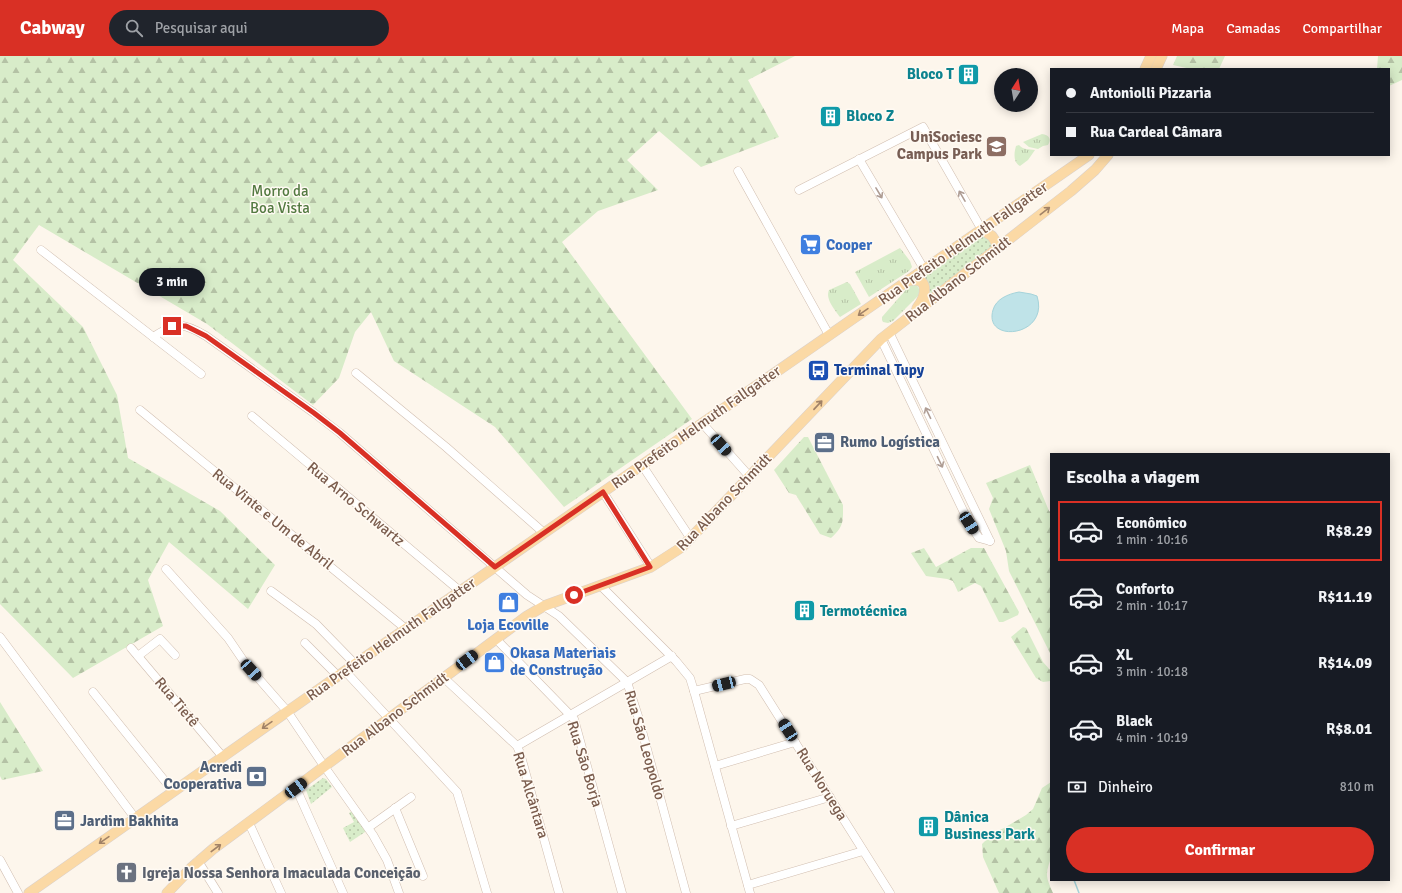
<!DOCTYPE html>
<html lang="pt">
<head>
<meta charset="utf-8">
<style>
	:root { --surface:#171b24; --page:#20242c; --text:#f1f3f6; --muted:#9ea1a6; --line:#363941; --accent:#d93025 }
	body { margin:0; font-family:Signika,sans-serif; background:var(--page); color:var(--text); height:100vh; display:flex; flex-direction:column; font-size:15px; white-space:nowrap }
	* { box-sizing:border-box; margin:0 }
	p { font-size:13px; color:var(--muted) }
	.icon { flex:none; width:22px; height:22px; fill:none; stroke:currentColor; stroke-width:2; stroke-linecap:round; stroke-linejoin:round }
	.map { position:relative; flex:1; overflow:hidden }
	.panel { position:absolute; left:1050px; top:397px; width:340px; height:428px; display:flex; flex-direction:column; background:var(--surface); border-radius:0px; box-shadow:0 2px 10px #0003 }
	.panel>* { flex:none }
	.banner { position:absolute; left:1050px; top:12px; width:340px; height:88px; border-radius:0px; box-shadow:0 2px 10px #0003; display:grid; align-content:center; height:88px; padding:0 16px; background:var(--surface) }
	.needle { width:26px; rotate:11deg }
	.buttons { position:absolute; left:994px; top:12px; display:grid; gap:8px }
	.buttons a { display:grid; place-items:center; width:44px; height:44px; border-radius:50%; background:var(--surface); box-shadow:0 2px 10px #0003; font-size:20px }
	.end { position:absolute; width:18px; height:18px; margin:-9px; border:5px solid #d93025; background:#fff; box-shadow:0 0 0 2px #fff }
	.from { border-radius:50% }
	.bubble { position:absolute; height:28px; border-radius:14px; background:var(--surface); box-shadow:0 2px 10px #0003; font-size:13px; font-weight:700; line-height:28px; text-align:center }
	.car { position:absolute; width:12px; height:24px; margin:-12px -6px; border-radius:5px; box-shadow:0 0 3px 1px #0007; background:linear-gradient(#222 24%,#8ab4d8 0 40%,#222 0 76%,#8ab4d8 0 86%,#222 0) }
	.banner b { display:flex; align-items:center; gap:14px; height:38px; font-size:15px }
	.banner b+b { border-top:1px solid var(--line) }
	.banner i { width:10px; height:10px; background:var(--text) }
	ul { padding:0; list-style:none }
	li { display:flex; align-items:center; gap:12px; height:60px; margin:0 8px 6px; padding:0 8px; border:2px solid transparent; border-radius:0px }
	li div { flex:1 }
	li b { display:block; font-size:15px }
	li em { font-style:normal; font-weight:700 }
	li.active { border-color:var(--accent) }
	li>.icon { width:36px; height:36px; stroke-width:1.5 }
	h2 { padding:0 16px; font-size:18px; line-height:48px }
	.pay { display:flex; align-items:center; gap:10px; height:44px; padding:0 16px; font-size:15px }
	.pay p { margin-inline-start:auto }
	.cta { display:flex; gap:8px; margin-top:auto; padding:8px 16px }
	.cta a { flex:1; height:46px; border-radius:24px; background:var(--accent); color:#fff; font-size:16px; font-weight:700; line-height:46px; text-align:center }
	header { display:flex; align-items:center; gap:24px; box-sizing:border-box; height:56px; padding:0 20px; background:var(--accent); color:#fff }
	header strong { font-size:19px }
	nav { display:flex; gap:22px; margin-inline-start:auto; font-size:14px }
	.search { width:280px; height:36px; background:var(--page); display:flex; align-items:center; gap:10px; box-sizing:border-box; padding:0 14px; border-radius:22px; color:var(--muted); font-size:15px }
	.map>svg:first-child { display:block }
	.grass { fill:url(#grass-tufts) }
	.forest { fill:url(#forest-firs) }
	.park { fill:url(#park-dots) }
	.water { fill:#bfe3e8; stroke:#a5d3da }
	.lines { fill:none; stroke-linecap:round; stroke-linejoin:round }
	.stream { stroke:#a5d3da; stroke-width:1.5 }
	.minor-casing { stroke:#d1beb0; stroke-width:9 }
	.major-casing { stroke:#dad1cd; stroke-width:11 }
	.minor { stroke:#fff; stroke-width:8 }
	.major { stroke:#fbd9a5; stroke-width:10 }
	.oneway { stroke:#af9d94 }
	.oneway2 { stroke:#a18267 }
	.route { stroke:#d93025; stroke-width:5 }
	.labels { text-anchor:middle; stroke-width:3; stroke-linejoin:round; paint-order:stroke }
	.culture-label { font-size:15px; font-weight:bold; fill:#0d838f; stroke:#fffaf3; text-anchor:start }
	.education-label { font-size:15px; font-weight:bold; fill:#785e54; stroke:#fffaf3; text-anchor:end }
	.park-label { font-size:15px; fill:#537a41; stroke:#fffaf3 }
	.street-label { font-size:15px; fill:#7a5c4d; stroke:#fffaf3 }
	.shop-label { font-size:15px; font-weight:bold; fill:#366cbe; stroke:#fffaf3; text-anchor:start }
	.transit-label { font-size:15px; font-weight:bold; fill:#164399; stroke:#fffaf3; text-anchor:start }
	.service-label { font-size:15px; font-weight:bold; fill:#4e5e75; stroke:#fffaf3; text-anchor:start }
	.worship-label { font-size:15px; font-weight:bold; fill:#5b616d; stroke:#fffaf3; text-anchor:start }
</style>
</head>
<body>
<header>
<strong>Cabway</strong>
<div class="search"><svg class="icon" aria-label="search" viewBox="0 0 24 24"><circle cx="10" cy="10" r="6"/><path d="M15 15l6 6"/></svg>Pesquisar aqui</div>
<nav><a>Mapa</a><a>Camadas</a><a>Compartilhar</a></nav>
</header>
<div class="map">
<svg width="1402" height="837" viewBox="0 0 1402 837">
	<defs>
		<pattern id="grass-tufts" width="24" height="20" patternUnits="userSpaceOnUse"><rect width="24" height="20" fill="#d8ecc9"/><path d="M3 7l-1-3M5 7V3M7 7l1-3M15 17l-1-3M17 17v-4M19 17l1-3" fill="none" stroke="#b4c2a5"/></pattern>
		<pattern id="forest-firs" width="22" height="20" patternUnits="userSpaceOnUse"><rect width="22" height="20" fill="#d8ecc9"/><path d="M5 1l3.5 6h-7zM16 11l3.5 6h-7z" fill="#b4c2a5"/></pattern>
		<pattern id="park-dots" width="8" height="8" patternUnits="userSpaceOnUse"><rect width="8" height="8" fill="#d8ecc9"/><path d="M2 2h.1M6 6h.1" fill="none" stroke="#b4c2a5" stroke-width="1.8" stroke-linecap="round"/></pattern>
	</defs>
	<rect width="100%" height="100%" fill="#fdf6ec"/>
	<g class="grass">
		<path d="M1042,78C1049,79 1052,83 1048,89L1043,90L1038,93L1029,91L1023,86Z"/>
		<path d="M1019,89C1023,94 1029,93 1035,94L1028,104L1020,110C1013,106 1014,97 1016,90Z"/>
		<polygon points="900,192 910,205 912,211 909,215 869,241 855,216"/>
		<path d="M847,226L850,228L861,248L840,261C835,254 825,243 829,234Z"/>
		<path d="M911,228H914C920,231 920,234 918,240L893,265L888,267L883,266L882,264V261Z"/>
	</g>
	<g class="forest">
		<polygon points="0,0 795,0 748,24 779,81 701,111 659,75 627,104 658,134 598,155 562,186 692,363 564,451 495,371 394,305 371,256 355,276 339,322 313,349 207,268 39,169 13,204 83,271 117,339 128,402 220,455 275,509 248,553 169,486 148,524 163,570 73,622 0,548"/>
		<polygon points="1177,0 1225,0 1219,13 1191,13 1173,9"/>
		<polygon points="1378,0 1402,0 1402,24 1389,30 1389,13 1377,13"/>
		<path d="M804,381H808L843,449C843,466 844,470 831,482L820,478L796,439L789,437L774,414Z"/>
		<polygon points="1030,409 1049,455 1051,456 1051,599 1009,515 1006,495 989,453 993,442 986,427"/>
		<polygon points="924,492 936,511 971,492 984,492 1019,556 1018,559 1003,566 999,566 981,530 975,527 958,536 953,525 947,523 926,520 911,497"/>
		<polygon points="1023,571 1026,572 1043,606 1051,615 1051,625 1043,626 1036,622 1011,581"/>
		<polygon points="0,646 43,715 2,724 0,720"/>
		<path d="M1051,726V802C1045,819 1046,821 1053,837H999L983,801L982,788L993,777L1004,772L1026,759L1033,753L1042,732Z"/>
	</g>
	<g class="park">
		<polygon points="985,180 988,181 993,190 927,242 919,222 978,182"/>
		<polygon points="323,722 326,723 332,731 311,748 306,734"/>
		<polygon points="352,755 365,773 365,776 350,786 343,772 354,766 349,757"/>
	</g>
	<path class="water" d="M1019,236L1031,238L1037,240C1050,281 983,288 993,254C996,243 1008,238 1019,236Z"/>
	<g class="lines">
		<polyline class="stream" points="1074,824 1079,837"/>
		<defs>
			<g id="minor">
				<polyline points="859,103 924,213"/>
				<polyline points="738,115 829,279"/>
				<polyline points="799,134 923,71 982,174"/>
				<polyline points="41,194 201,318"/>
				<polyline points="889,276 990,485"/>
				<path d="M153,281C176,266 182,266 206,280L314,357L340,377L527,539L559,560L627,626L638,660L686,837"/>
				<polyline points="881,283 969,467 979,482 990,485"/>
				<polyline points="356,317 446,391 544,477"/>
				<polyline points="140,354 406,573"/>
				<polyline points="252,360 460,535"/>
				<polyline points="702,367 750,421"/>
				<polyline points="642,409 691,483"/>
				<polyline points="603,436 651,511"/>
				<polyline points="166,513 228,582 245,607 287,655 324,710 373,779 387,804 399,837"/>
				<polyline points="601,530 676,605 690,622 694,635 750,837"/>
				<polyline points="271,535 316,568 355,608"/>
				<polyline points="0,581 135,762"/>
				<polyline points="496,583 574,663 622,837"/>
				<polyline points="305,587 338,620"/>
				<polyline points="131,592 223,701"/>
				<polyline points="138,600 160,583 175,599"/>
				<polyline points="345,615 457,736 487,837"/>
				<polyline points="444,622 517,690 520,697 559,837"/>
				<polyline points="694,635 745,623 750,623 759,629 890,837"/>
				<polyline points="93,636 173,735"/>
				<polyline points="517,690 672,600"/>
				<polyline points="715,710 795,686"/>
				<polyline points="296,732 343,837"/>
				<polyline points="395,752 423,820"/>
				<polyline points="249,767 281,837"/>
				<polyline points="731,770 830,741"/>
				<polyline points="369,771 411,741"/>
				<polyline points="0,804 18,837"/>
				<polyline points="198,805 218,837"/>
				<polyline points="748,829 863,795"/>
			</g>
			<g id="major">
				<polyline points="1145,13 1151,0"/>
				<polyline points="1156,13 1162,0"/>
				<polyline points="982,174 992,180 999,191"/>
				<path d="M907,225C930,219 927,239 917,252"/>
				<polyline points="29,837 345,615 1089,99"/>
				<polyline points="167,837 191,812 213,793 527,560 544,550 651,511 682,491 881,283 1071,135 1095,114 1108,99"/>
			</g>
		</defs>
		<use href="#minor" class="minor-casing"/>
		<use href="#major" class="major-casing"/>
		<use href="#minor" class="minor"/>
		<use href="#major" class="major"/>
	</g>
	<defs><path id="oneway-shaft" d="M-6 0H5M1.5-3L5.5 0L1.5 3" fill="none" stroke-width="1.6" stroke-linecap="round" stroke-linejoin="round"/></defs>
	<g class="oneway">
		<use href="#oneway-shaft" transform="translate(879 137) rotate(59)"/>
		<use href="#oneway-shaft" transform="translate(962 140) rotate(-120)"/>
		<use href="#oneway-shaft" transform="translate(928 357) rotate(-116)"/>
		<use href="#oneway-shaft" transform="translate(940 406) rotate(64)"/>
	</g>
	<g class="oneway2">
		<use href="#oneway-shaft" transform="translate(1045 155) rotate(-38)"/>
		<use href="#oneway-shaft" transform="translate(863 256) rotate(145)"/>
		<use href="#oneway-shaft" transform="translate(818 349) rotate(-47)"/>
		<use href="#oneway-shaft" transform="translate(267 669) rotate(145)"/>
		<use href="#oneway-shaft" transform="translate(104 784) rotate(145)"/>
		<use href="#oneway-shaft" transform="translate(216 792) rotate(-37)"/>
	</g>
	<g class="lines">
		<polyline class="route" points="172,270 186,270 206,280 314,357 340,377 495,511 603,436 650,511 574,539"/>
	</g>
	<defs>
		<symbol id="building-square" viewBox="-11 -11 22 22"><rect x="-9" y="-9" width="18" height="18" rx="4" fill="#0f9aa8" stroke="#fffaf3"/><path d="M-4-6H4V6H1V3H-1V6H-4ZM-2.5-4.3h1.7v1.8h-1.7ZM.8-4.3h1.7v1.8H.8ZM-2.5-1h1.7V.8h-1.7ZM.8-1h1.7V.8H.8Z" fill="#fff"/></symbol>
		<symbol id="university-square" viewBox="-11 -11 22 22"><rect x="-9" y="-9" width="18" height="18" rx="4" fill="#8d6e63" stroke="#fffaf3"/><path d="M0-5L7-2L0 1L-7-2ZM-4 1L0 2.5L4 1V4Q0 6-4 4Z" fill="#fff"/></symbol>
		<symbol id="supermarket-square" viewBox="-11 -11 22 22"><rect x="-9" y="-9" width="18" height="18" rx="4" fill="#3f7fe0" stroke="#fffaf3"/><path d="M-6-5.5h2.5l.6 2H6L4.5 2H-2.5L-4.4-4H-6ZM-1.5 3.2a1.3 1.3 0 1 0 .1 0ZM3 3.2a1.3 1.3 0 1 0 .1 0Z" fill="#fff"/></symbol>
		<symbol id="bus-square" viewBox="-11 -11 22 22"><rect x="-9" y="-9" width="18" height="18" rx="4" fill="#1a4fb4" stroke="#fffaf3"/><path d="M-5-6H5V4H4V6H2V4H-2V6H-4V4H-5ZM-3.5-4V0h7V-4ZM-3.5 1.2v1.5H-2V1.2ZM2 1.2v1.5H3.5V1.2Z" fill="#fff"/></symbol>
		<symbol id="office-square" viewBox="-11 -11 22 22"><rect x="-9" y="-9" width="18" height="18" rx="4" fill="#5c6f8a" stroke="#fffaf3"/><path d="M-6-3h4V-5.5h4V-3h4V5H-6ZM-1-4.5V-3h2v-1.5ZM-6 0V1H6V0Z" fill="#fff"/></symbol>
		<symbol id="shop-square" viewBox="-11 -11 22 22"><rect x="-9" y="-9" width="18" height="18" rx="4" fill="#3f7fe0" stroke="#fffaf3"/><path d="M-5-2.5h2.3a2.7 3.5 0 0 1 5.4 0H5L5.5 6h-11ZM-1.5-2.5h3a1.5 2.3 0 0 0-3 0Z" fill="#fff"/></symbol>
		<symbol id="bank-square" viewBox="-11 -11 22 22"><rect x="-9" y="-9" width="18" height="18" rx="4" fill="#5c6f8a" stroke="#fffaf3"/><path d="M-6-4H6V4H-6ZM0-2.3a2.3 2.3 0 1 0 0 4.6a2.3 2.3 0 1 0 0-4.6Z" fill="#fff"/></symbol>
		<symbol id="church-square" viewBox="-11 -11 22 22"><rect x="-9" y="-9" width="18" height="18" rx="4" fill="#6b7280" stroke="#fffaf3"/><path d="M-1.2-6h2.4v3.5h3.3v2.4h-3.3V6h-2.4V-.1h-3.3v-2.4h3.3Z" fill="#fff"/></symbol>
	</defs>
	<g fill-rule="evenodd">
		<use href="#building-square" x="956" y="6" width="25" height="25"/>
		<use href="#building-square" x="818" y="48" width="25" height="25"/>
		<use href="#university-square" x="984" y="78" width="25" height="25"/>
		<use href="#supermarket-square" x="798" y="176" width="25" height="25"/>
		<use href="#bus-square" x="806" y="302" width="25" height="25"/>
		<use href="#office-square" x="812" y="374" width="25" height="25"/>
		<use href="#shop-square" x="496" y="534" width="25" height="25"/>
		<use href="#building-square" x="792" y="542" width="25" height="25"/>
		<use href="#shop-square" x="482" y="594" width="25" height="25"/>
		<use href="#bank-square" x="244" y="708" width="25" height="25"/>
		<use href="#office-square" x="52" y="752" width="25" height="25"/>
		<use href="#building-square" x="916" y="758" width="25" height="25"/>
		<use href="#church-square" x="114" y="804" width="25" height="25"/>
	</g>
	<g class="labels">
		<g class="culture-label">
			<text x="954" y="23" text-anchor="end">Bloco T</text>
			<text x="846" y="65">Bloco Z</text>
			<text x="820" y="560">Termotécnica</text>
			<text x="944" y="766">Dânica<tspan x="944" dy="17">Business Park</tspan></text>
		</g>
		<g class="education-label">
			<text x="982" y="86">UniSociesc<tspan x="982" dy="17">Campus Park</tspan></text>
		</g>
		<g class="park-label">
			<text x="280" y="140">Morro da<tspan x="280" dy="17">Boa Vista</tspan></text>
		</g>
		<g class="street-label">
			<text transform="translate(963 187) rotate(-35)" y="5">Rua Prefeito Helmuth Fallgatter</text>
			<text transform="translate(958 223) rotate(-38)" y="5">Rua Albano Schmidt</text>
			<text transform="translate(696 371) rotate(-35)" y="5">Rua Prefeito Helmuth Fallgatter</text>
			<text transform="translate(724 446) rotate(-46)" y="5">Rua Albano Schmidt</text>
			<text transform="translate(356 448) rotate(40)" y="5">Rua Arno Schwartz</text>
			<text transform="translate(273 463) rotate(39)" y="5">Rua Vinte e Um de Abril</text>
			<text transform="translate(391 583) rotate(-35)" y="5">Rua Prefeito Helmuth Fallgatter</text>
			<text transform="translate(177 646) rotate(50)" y="5">Rua Tietê</text>
			<text transform="translate(395 658) rotate(-37)" y="5">Rua Albano Schmidt</text>
			<text transform="translate(645 689) rotate(74)" y="5">Rua São Leopoldo</text>
			<text transform="translate(585 708) rotate(73)" y="5">Rua São Borja</text>
			<text transform="translate(822 728) rotate(58)" y="5">Rua Noruega</text>
			<text transform="translate(531 739) rotate(73)" y="5">Rua Alcântara</text>
		</g>
		<g class="shop-label">
			<text x="826" y="194">Cooper</text>
			<text x="508" y="574" text-anchor="middle">Loja Ecoville</text>
			<text x="510" y="602">Okasa Materiais<tspan x="510" dy="17">de Construção</tspan></text>
		</g>
		<g class="transit-label">
			<text x="834" y="319">Terminal Tupy</text>
		</g>
		<g class="service-label">
			<text x="840" y="391">Rumo Logística</text>
			<text x="242" y="716" text-anchor="end">Acredi<tspan x="242" dy="17">Cooperativa</tspan></text>
			<text x="80" y="770">Jardim Bakhita</text>
		</g>
		<g class="worship-label">
			<text x="142" y="822">Igreja Nossa Senhora Imaculada Conceição</text>
		</g>
	</g>
</svg>
<div class="buttons">
<a><svg class="needle" viewBox="-14 -14 28 28"><path d="M0-13l5 13h-10z" fill="#e53935"/><path d="M0 13l5-13h-10z" fill="#9ea1a6"/></svg></a>
</div>
<i class="end from" style="left:574px;top:539px"></i>
<i class="end" style="left:172px;top:270px"></i>
<div class="bubble" style="left:139px;top:212px;width:66px">3 min</div>
<i class="car" style="left:721px;top:389px;rotate:138deg"></i>
<i class="car" style="left:969px;top:467px;rotate:147deg"></i>
<i class="car" style="left:467px;top:604px;rotate:53deg"></i>
<i class="car" style="left:251px;top:614px;rotate:138deg"></i>
<i class="car" style="left:724px;top:628px;rotate:256deg"></i>
<i class="car" style="left:788px;top:674px;rotate:327deg"></i>
<i class="car" style="left:296px;top:732px;rotate:53deg"></i>
<div class="banner">
<b><i class="from"></i>Antoniolli Pizzaria</b>
<b><i></i>Rua Cardeal Câmara</b>
</div>
<section class="panel">
<h2>Escolha a viagem</h2>
<ul>
<li class="active"><svg class="icon" aria-label="car" viewBox="0 0 24 24"><path d="M5 17H2v-5l4-1 3-4h7l3 4 3 1v5h-3M9 17h6M6 11h13"/><circle cx="7" cy="17" r="2"/><circle cx="17" cy="17" r="2"/></svg><div><b>Econômico</b><p>1 min · 10:16</p></div><em>R$8.29</em></li>
<li><svg class="icon" aria-label="car" viewBox="0 0 24 24"><path d="M5 17H2v-5l4-1 3-4h7l3 4 3 1v5h-3M9 17h6M6 11h13"/><circle cx="7" cy="17" r="2"/><circle cx="17" cy="17" r="2"/></svg><div><b>Conforto</b><p>2 min · 10:17</p></div><em>R$11.19</em></li>
<li><svg class="icon" aria-label="car" viewBox="0 0 24 24"><path d="M5 17H2v-5l4-1 3-4h7l3 4 3 1v5h-3M9 17h6M6 11h13"/><circle cx="7" cy="17" r="2"/><circle cx="17" cy="17" r="2"/></svg><div><b>XL</b><p>3 min · 10:18</p></div><em>R$14.09</em></li>
<li><svg class="icon" aria-label="car" viewBox="0 0 24 24"><path d="M5 17H2v-5l4-1 3-4h7l3 4 3 1v5h-3M9 17h6M6 11h13"/><circle cx="7" cy="17" r="2"/><circle cx="17" cy="17" r="2"/></svg><div><b>Black</b><p>4 min · 10:19</p></div><em>R$8.01</em></li>
</ul>
<div class="pay"><svg class="icon" aria-label="cash" viewBox="0 0 24 24"><path d="M3 7h18v10H3z"/><circle cx="12" cy="12" r="2"/></svg>Dinheiro<p>810 m</p></div>
<div class="cta"><a>Confirmar</a></div>
</section>
</div>
</body>
</html>
